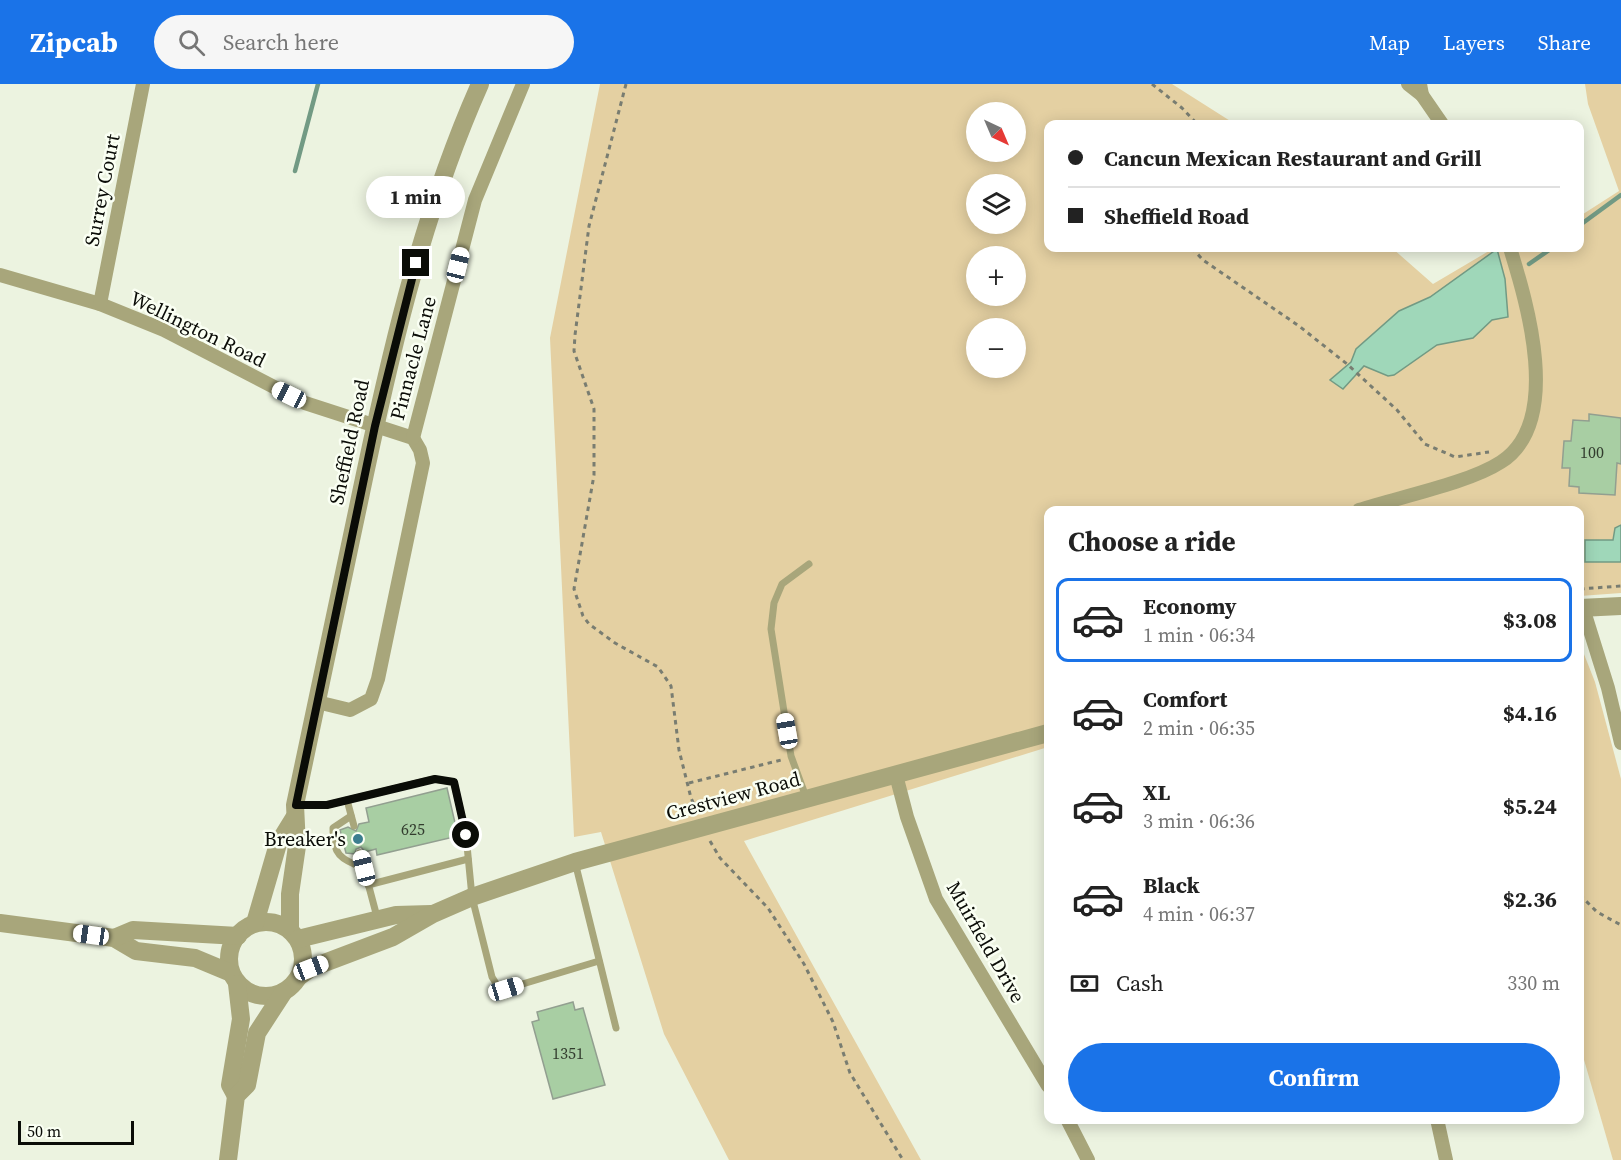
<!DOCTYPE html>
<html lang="en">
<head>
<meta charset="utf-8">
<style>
	:root { --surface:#fff; --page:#f6f6f6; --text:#222; --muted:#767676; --line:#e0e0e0; --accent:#1a73e8 }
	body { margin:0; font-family:"Source Serif 4",serif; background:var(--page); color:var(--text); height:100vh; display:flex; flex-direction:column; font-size:22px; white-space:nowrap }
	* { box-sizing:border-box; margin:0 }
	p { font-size:20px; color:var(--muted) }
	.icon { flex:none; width:33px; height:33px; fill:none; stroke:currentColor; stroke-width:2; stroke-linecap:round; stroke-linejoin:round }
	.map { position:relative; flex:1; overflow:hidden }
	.side { position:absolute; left:1044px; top:422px; width:540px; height:618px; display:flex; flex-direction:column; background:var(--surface); border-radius:12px; box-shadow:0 3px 15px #0003 }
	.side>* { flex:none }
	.guide { position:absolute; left:1044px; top:36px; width:540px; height:132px; border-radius:12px; box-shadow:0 3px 15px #0003; display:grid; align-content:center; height:132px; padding:0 24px; background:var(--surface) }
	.needle { width:39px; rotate:136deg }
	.fabs { position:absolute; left:966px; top:18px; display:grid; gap:12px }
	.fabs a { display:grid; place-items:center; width:60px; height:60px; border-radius:50%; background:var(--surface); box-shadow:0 3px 15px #0003; font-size:30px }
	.scale { position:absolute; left:18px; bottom:15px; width:116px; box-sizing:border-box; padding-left:6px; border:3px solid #0a0c07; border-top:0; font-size:16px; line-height:21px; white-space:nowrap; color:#0a0c07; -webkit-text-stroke:4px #fafff3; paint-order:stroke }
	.end { position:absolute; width:27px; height:27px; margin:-14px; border:8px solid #0a0c07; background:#fff; box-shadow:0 0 0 3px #fff }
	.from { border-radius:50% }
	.bubble { position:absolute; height:42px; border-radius:21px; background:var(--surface); box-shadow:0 3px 15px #0003; font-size:20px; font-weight:700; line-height:42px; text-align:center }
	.car { position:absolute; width:18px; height:36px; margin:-18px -9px; border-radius:8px; box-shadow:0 0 4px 2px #0007; background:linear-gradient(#fff 24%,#345 0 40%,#fff 0 76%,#345 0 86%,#fff 0) }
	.guide b { display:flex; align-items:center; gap:21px; height:57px; font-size:22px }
	.guide b+b { border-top:2px solid var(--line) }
	.guide i { width:15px; height:15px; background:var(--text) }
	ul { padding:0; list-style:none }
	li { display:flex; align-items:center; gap:18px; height:84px; margin:0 12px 9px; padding:0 12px; border:3px solid transparent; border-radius:12px }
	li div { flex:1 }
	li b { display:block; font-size:22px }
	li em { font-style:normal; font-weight:700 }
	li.on { border-color:var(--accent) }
	li>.icon { width:54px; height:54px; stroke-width:1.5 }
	h2 { padding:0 24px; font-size:27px; line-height:72px }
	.pay { display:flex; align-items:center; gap:15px; height:66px; padding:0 24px; font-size:22px }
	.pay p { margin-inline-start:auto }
	.primary-button { display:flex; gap:12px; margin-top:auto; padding:12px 24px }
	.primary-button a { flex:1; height:69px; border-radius:36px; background:var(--accent); color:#fff; font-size:24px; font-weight:700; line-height:69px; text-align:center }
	header { display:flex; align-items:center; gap:36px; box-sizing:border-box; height:84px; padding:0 30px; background:var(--accent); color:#fff }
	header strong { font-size:28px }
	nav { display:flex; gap:33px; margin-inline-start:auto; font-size:21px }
	.search { width:420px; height:54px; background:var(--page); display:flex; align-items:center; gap:15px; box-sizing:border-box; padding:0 21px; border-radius:33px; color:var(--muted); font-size:22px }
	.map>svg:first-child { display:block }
	.green { fill:#e4d0a2; fill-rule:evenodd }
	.water { fill:#9fd7b9; stroke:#729a84; stroke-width:1.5 }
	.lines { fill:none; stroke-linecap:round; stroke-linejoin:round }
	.stream { stroke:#729a84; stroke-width:4.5 }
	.building { fill:#a8cea3; stroke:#929f90; stroke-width:1.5 }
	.path { stroke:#797d71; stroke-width:3; stroke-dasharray:4.5 4.5; stroke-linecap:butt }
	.service { stroke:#a8a67b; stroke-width:7 }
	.minor { stroke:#a8a67b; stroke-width:14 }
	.tertiary { stroke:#a8a67b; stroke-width:18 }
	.route { stroke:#0a0c07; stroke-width:8 }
	.poi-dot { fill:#3c7e8f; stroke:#fafff3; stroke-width:2 }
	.labels { text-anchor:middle; stroke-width:5; stroke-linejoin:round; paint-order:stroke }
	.number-label { font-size:16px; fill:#323c2e }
	.street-label { font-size:20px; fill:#0a0c07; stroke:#fafff3 }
	.poi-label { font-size:20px; fill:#0a0c07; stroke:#fafff3; text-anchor:end }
</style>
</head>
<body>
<header>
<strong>Zipcab</strong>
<div class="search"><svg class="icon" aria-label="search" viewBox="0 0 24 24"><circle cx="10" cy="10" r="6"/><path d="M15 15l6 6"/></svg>Search here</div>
<nav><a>Map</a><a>Layers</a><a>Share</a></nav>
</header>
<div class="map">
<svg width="1621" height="1076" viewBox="0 0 1621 1076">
	<rect width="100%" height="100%" fill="#ecf3e0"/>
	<g class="green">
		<path d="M600,0H1172L1235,40H1048V164H1392L1433,200L1494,164H1580V132L1619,107L1588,20L1585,0H1621V509L1580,512V426H1048V663L744,757L921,1076H729L664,950L601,748L574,753L550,254ZM976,28H1016V68H976ZM976,100H1016V140H976ZM976,172H1016V212H976ZM976,244H1016V284H976Z"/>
		<polygon points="1580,560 1595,598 1621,695 1621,1076 1613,1076 1580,962"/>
	</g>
	<g class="water">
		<polygon points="1497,165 1505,195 1508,233 1492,236 1473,254 1437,261 1394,291 1388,292 1364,282 1343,305 1330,296 1351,278 1356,265 1399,227 1430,213"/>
		<polygon points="1621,441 1621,478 1585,478 1585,456 1613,456 1615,444"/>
	</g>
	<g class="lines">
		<g class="stream">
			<polyline points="295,87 318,0"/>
			<polyline points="1580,141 1621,111"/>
			<polyline points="1529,180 1552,164"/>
		</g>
	</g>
	<g class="building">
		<polygon points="1589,330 1621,334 1621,380 1617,379 1615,411 1579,409 1579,403 1569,402 1570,384 1562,384 1564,357 1571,357 1573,336 1589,337"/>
		<polygon points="447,704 458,752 377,771 376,765 365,768 361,763 356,765 355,770 346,769 340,746 348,743 356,747 359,740 369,738 366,724"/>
		<polygon points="573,918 575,926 583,924 605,1001 553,1015 532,938 539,936 537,928"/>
	</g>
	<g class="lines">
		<g class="path">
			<polyline points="626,0 589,142 575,251 574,267 594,325 594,391 574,505 583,532 589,540 615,559 658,583 671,602 679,666 691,714 698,729"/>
			<polyline points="1152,0 1182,24 1197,40"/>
			<polyline points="1192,164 1203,176 1299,242 1347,280 1397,326 1425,360 1455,373 1489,368"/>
			<polyline points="1580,505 1621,502"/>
			<polyline points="689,699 781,676"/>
			<polyline points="710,757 720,774 768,824 804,880 833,938 850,989 903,1076"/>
			<polyline points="1580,811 1597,828 1621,841"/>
		</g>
		<g class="service">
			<polyline points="806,713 791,672 771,545 774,519 782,500 809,480"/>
			<polyline points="347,716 354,742"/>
			<polyline points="296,721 327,721 434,695 454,698 466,751 472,813 492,893 497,901 506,905 599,877"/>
			<path d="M351,732L333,744C332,770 341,776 364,784"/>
			<polyline points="360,769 377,833"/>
			<polyline points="575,778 616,944"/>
			<polyline points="368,801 468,775"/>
		</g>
		<g class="minor">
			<polyline points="1408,0 1422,11 1420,0"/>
			<polyline points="1422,11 1442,40"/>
			<polyline points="0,191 100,220 164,246 305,319 413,354 420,366 423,379 378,595 371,615 350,626 317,618"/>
			<polyline points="100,220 143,0"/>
			<polyline points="413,354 475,116 523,0"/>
			<path d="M1359,426C1399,413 1469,399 1501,378C1563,338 1527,219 1510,164"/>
			<polyline points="1583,524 1608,604 1621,659"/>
			<polyline points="896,691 907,733 936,815 1048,1002"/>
			<polyline points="1067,1035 1088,1076"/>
			<polyline points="1437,1035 1446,1076"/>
		</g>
		<g class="tertiary">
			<polyline points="1580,524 1621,522"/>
			<circle cx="266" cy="875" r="37"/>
			<polyline points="0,839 114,854 136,867 195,874 231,889"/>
			<polyline points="255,839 278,760 294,734"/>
			<path d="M290,846V810L297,762L295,721C316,621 337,522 358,423C388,279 420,135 480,0"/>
			<polyline points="114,854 133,846 238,852"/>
			<polyline points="298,855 396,831 431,830"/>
			<polyline points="300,892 311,884 393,853 433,830 472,813 575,778 1048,649"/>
			<polyline points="236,1012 230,1001 241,935 237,900"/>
			<polyline points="228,1076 236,1012 247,1001 257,949 283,909"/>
		</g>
	</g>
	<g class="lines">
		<polyline class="route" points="416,179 375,342 296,721 327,721 435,695 454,698 466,751"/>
	</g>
	<circle class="poi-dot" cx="358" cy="755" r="6"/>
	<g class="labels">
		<g class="number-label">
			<text x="1592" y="374">100</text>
			<text x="413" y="751">625</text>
			<text x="568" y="975">1351</text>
		</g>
		<g class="street-label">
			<text transform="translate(102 106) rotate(-79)" y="7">Surrey Court</text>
			<text transform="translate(198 245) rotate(26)" y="7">Wellington Road</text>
			<text transform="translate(413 274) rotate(-75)" y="7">Pinnacle Lane</text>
			<text transform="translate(349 358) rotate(-78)" y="7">Sheffield Road</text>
			<text transform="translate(733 712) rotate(-15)" y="7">Crestview Road</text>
			<text transform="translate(986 858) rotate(60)" y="7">Muirfield Drive</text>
		</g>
		<g class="poi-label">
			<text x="346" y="762">Breaker's</text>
		</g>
	</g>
</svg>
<div class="fabs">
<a><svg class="needle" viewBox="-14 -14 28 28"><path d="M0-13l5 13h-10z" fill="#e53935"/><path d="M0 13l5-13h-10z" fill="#767676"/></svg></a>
<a><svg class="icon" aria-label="layers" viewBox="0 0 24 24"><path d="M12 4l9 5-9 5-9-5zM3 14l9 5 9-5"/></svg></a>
<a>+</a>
<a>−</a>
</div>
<div class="scale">50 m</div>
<i class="end from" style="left:466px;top:751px"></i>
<i class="end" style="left:416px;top:179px"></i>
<div class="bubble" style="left:366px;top:92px;width:99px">1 min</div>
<i class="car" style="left:458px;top:181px;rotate:14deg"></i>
<i class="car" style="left:289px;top:311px;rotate:296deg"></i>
<i class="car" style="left:787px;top:647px;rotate:350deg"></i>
<i class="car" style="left:364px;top:784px;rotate:346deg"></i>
<i class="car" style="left:91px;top:851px;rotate:278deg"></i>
<i class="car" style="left:311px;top:884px;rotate:69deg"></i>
<i class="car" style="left:506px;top:905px;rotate:73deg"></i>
<div class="guide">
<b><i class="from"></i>Cancun Mexican Restaurant and Grill</b>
<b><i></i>Sheffield Road</b>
</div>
<section class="side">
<h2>Choose a ride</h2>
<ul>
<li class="on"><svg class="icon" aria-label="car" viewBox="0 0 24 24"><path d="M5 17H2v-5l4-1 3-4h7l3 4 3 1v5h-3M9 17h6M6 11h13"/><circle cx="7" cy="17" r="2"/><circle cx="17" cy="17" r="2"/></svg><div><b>Economy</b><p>1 min · 06:34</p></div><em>$3.08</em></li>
<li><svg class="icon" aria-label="car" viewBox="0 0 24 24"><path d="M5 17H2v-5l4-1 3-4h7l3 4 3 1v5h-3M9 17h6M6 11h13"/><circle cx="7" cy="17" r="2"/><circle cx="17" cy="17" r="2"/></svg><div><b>Comfort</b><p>2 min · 06:35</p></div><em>$4.16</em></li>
<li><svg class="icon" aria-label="car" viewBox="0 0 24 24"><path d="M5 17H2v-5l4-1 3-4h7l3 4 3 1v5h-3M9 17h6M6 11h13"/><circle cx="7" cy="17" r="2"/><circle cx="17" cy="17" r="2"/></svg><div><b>XL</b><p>3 min · 06:36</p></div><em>$5.24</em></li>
<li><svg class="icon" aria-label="car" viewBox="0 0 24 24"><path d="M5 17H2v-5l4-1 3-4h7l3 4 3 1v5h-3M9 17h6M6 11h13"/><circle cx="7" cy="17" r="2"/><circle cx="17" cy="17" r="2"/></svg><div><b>Black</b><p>4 min · 06:37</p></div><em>$2.36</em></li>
</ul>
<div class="pay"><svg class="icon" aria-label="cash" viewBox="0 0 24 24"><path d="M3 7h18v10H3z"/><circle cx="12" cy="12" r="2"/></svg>Cash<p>330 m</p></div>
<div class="primary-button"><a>Confirm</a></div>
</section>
</div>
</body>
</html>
